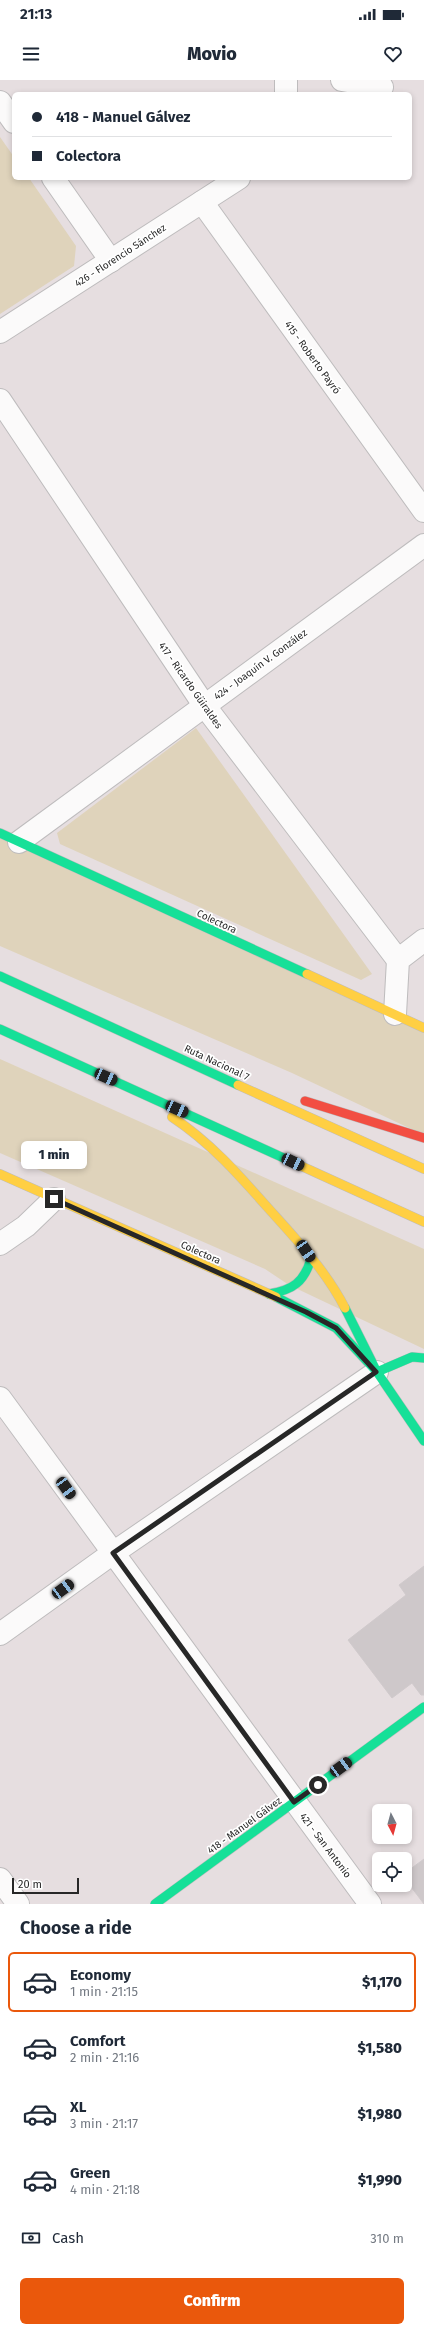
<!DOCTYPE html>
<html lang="en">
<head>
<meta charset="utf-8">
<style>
	:root { --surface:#fff; --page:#f6f6f7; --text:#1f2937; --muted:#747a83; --line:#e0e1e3; --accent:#ea580c }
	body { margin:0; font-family:"Fira Sans",sans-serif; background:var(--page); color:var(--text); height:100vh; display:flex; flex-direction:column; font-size:15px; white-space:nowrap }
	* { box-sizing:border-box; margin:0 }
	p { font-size:13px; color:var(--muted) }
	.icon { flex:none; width:22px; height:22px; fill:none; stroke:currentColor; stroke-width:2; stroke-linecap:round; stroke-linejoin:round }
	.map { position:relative; height:1824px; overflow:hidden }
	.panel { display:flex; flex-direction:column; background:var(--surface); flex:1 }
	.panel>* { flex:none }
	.banner { position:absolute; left:12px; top:12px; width:400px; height:88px; border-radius:6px; box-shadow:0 2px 6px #0003; display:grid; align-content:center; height:88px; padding:0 20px; background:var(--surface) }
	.needle { width:26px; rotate:174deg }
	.controls { position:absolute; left:372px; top:1724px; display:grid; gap:8px }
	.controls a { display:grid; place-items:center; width:40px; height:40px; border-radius:6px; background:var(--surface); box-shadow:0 2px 6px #0003; font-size:20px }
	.scale { position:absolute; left:12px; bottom:10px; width:67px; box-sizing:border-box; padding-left:4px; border:2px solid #272727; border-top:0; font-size:11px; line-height:14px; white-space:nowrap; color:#272727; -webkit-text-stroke:3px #fff; paint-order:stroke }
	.end { position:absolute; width:18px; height:18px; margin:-9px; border:5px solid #272727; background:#fff; box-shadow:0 0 0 2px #fff }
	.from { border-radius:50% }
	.bubble { position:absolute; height:28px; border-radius:6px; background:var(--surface); box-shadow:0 2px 6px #0003; font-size:13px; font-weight:800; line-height:28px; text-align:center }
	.car { position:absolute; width:12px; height:24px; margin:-12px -6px; border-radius:5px; box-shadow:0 0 3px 1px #0007; background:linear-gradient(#222 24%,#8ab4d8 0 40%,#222 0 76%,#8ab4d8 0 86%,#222 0) }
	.banner b { display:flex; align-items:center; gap:14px; height:38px; font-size:15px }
	.banner b+b { border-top:1px solid var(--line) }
	.banner i { width:10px; height:10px; background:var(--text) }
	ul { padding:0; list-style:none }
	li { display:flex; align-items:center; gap:12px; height:60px; margin:0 8px 6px; padding:0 12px; border:2px solid transparent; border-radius:6px }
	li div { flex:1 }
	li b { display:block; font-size:15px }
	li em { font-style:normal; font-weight:800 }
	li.current { border-color:var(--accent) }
	li>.icon { width:36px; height:36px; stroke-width:1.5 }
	h2 { padding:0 20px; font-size:18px; line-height:48px }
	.pay { display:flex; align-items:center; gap:10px; height:44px; padding:0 20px; font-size:15px }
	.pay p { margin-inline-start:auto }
	.action { display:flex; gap:8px; margin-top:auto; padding:8px 20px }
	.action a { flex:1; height:46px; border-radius:6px; background:var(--accent); color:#fff; font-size:16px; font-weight:800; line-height:46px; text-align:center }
	.status { display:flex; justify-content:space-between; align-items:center; height:28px; padding:0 20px; background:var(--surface); direction:ltr }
	.status svg { height:11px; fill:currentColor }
	header { display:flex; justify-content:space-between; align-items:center; height:52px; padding:0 20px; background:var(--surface); font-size:18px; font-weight:800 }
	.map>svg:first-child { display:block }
	.green { fill:#dfd3bb }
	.building { fill:#cec8ca; stroke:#d0cacc }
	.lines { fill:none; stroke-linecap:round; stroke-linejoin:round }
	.street-casing { stroke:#bebcbd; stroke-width:24 }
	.fast-casing { stroke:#bebcbd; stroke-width:10 }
	.slow-casing { stroke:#bebcbd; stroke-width:10 }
	.jam-casing { stroke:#bebcbd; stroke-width:10 }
	.street { stroke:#fbfafa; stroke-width:22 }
	.fast { stroke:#16e098; stroke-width:9 }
	.slow { stroke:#ffcf43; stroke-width:9 }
	.jam { stroke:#f24e42; stroke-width:9 }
	.route { stroke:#272727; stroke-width:5 }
	.labels { text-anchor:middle; stroke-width:3.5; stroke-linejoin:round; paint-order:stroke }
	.street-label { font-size:10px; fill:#272727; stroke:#fff }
</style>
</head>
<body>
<div class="status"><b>21:13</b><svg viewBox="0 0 49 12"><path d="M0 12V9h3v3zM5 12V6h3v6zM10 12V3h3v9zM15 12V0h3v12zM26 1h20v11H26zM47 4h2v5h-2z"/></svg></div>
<header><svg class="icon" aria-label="menu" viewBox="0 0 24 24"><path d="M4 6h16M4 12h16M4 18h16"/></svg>Movio<svg class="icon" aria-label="heart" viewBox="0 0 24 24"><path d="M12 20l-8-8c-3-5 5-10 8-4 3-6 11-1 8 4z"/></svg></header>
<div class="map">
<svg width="424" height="1824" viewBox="0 0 424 1824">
	<rect width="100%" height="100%" fill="#e6dee0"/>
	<g class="green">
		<polygon points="0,57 14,77 14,98 29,98 76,166 74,186 0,234"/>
		<polygon points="196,648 372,894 361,900 60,764 57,753"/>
		<polygon points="0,755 424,947 424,1055 292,993 0,866"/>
		<polygon points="0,979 424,1169 424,1269 289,1205 265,1189 0,1073"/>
	</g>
	<g class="building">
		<polygon points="424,1486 424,1615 421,1615 412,1603 392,1618 348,1560 406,1515 399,1505"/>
		<polygon points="424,1779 424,1824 405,1799 405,1793"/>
	</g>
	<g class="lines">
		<defs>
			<g id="street">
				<polyline points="342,0 382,7"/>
				<polyline points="286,14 286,0"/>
				<polyline points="0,22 14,42"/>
				<polyline points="53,98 111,181"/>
				<polyline points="202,122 424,431"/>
				<polyline points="0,252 239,98"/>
				<polyline points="0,320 204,625 398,880"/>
				<polyline points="19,762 424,465"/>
				<polyline points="395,934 398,880 424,860"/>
				<polyline points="0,1164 26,1146 54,1119"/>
				<polyline points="0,1318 370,1824"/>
				<polyline points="0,1554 113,1473 377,1292"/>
				<polyline points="0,1799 18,1824"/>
			</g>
			<g id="fast">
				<polyline points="0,753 307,894"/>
				<polyline points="0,896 238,1005"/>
				<polyline points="0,949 299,1085"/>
				<path d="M269,1214C293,1210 304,1202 311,1179"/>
				<polyline points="276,1217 336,1248 377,1292 424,1361"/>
				<polyline points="345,1228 377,1292"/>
				<polyline points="377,1292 412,1277 424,1278"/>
				<polyline points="155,1824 424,1627"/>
			</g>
			<g id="slow">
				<polyline points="307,894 424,948"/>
				<polyline points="238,1005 424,1089"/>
				<path d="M172,1037C210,1062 239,1095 269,1129C297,1160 326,1191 345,1228"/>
				<polyline points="299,1085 424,1142"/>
				<polyline points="0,1094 276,1217"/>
			</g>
			<polyline id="jam" points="305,1021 424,1058"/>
		</defs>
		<use href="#street" class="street-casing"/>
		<use href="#fast" class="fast-casing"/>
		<use href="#slow" class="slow-casing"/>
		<use href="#jam" class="jam-casing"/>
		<use href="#street" class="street"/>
		<use href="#fast" class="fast"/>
		<use href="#slow" class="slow"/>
		<use href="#jam" class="jam"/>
	</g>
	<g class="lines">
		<polyline class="route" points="54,1119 306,1232 336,1248 376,1292 113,1473 294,1722 318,1705"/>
	</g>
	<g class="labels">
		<g class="street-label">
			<text transform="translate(120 175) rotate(-33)" y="4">426 - Florencio Sánchez</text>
			<text transform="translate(313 277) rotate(54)" y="4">415 - Roberto Payró</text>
			<text transform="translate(260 584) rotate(-36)" y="4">424 - Joaquín V. González</text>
			<text transform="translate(191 605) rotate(55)" y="4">417 - Ricardo Güiraldes</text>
			<text transform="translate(217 841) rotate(25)" y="4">Colectora</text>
			<text transform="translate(217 982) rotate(25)" y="4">Ruta Nacional 7</text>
			<text transform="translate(201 1172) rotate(24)" y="4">Colectora</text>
			<text transform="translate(244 1745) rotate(-36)" y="4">418 - Manuel Gálvez</text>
			<text transform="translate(326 1765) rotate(53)" y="4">421 - San Antonio</text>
		</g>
	</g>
</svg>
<div class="controls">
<a><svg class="needle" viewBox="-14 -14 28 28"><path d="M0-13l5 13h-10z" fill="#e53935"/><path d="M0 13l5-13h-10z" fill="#747a83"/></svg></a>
<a><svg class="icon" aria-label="locate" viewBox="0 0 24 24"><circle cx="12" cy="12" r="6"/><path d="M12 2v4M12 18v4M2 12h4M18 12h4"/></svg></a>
</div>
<div class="scale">20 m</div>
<i class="end from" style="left:318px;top:1705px"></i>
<i class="end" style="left:54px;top:1119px"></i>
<div class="bubble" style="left:21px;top:1061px;width:66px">1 min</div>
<i class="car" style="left:106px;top:997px;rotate:114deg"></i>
<i class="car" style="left:177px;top:1029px;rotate:114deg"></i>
<i class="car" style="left:293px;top:1082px;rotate:115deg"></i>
<i class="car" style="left:306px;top:1171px;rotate:146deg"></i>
<i class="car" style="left:66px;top:1408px;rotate:144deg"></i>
<i class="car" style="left:63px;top:1509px;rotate:54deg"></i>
<i class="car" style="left:341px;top:1687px;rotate:54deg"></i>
<div class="banner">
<b><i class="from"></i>418 - Manuel Gálvez</b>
<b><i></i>Colectora</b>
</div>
</div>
<section class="panel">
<h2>Choose a ride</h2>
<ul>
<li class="current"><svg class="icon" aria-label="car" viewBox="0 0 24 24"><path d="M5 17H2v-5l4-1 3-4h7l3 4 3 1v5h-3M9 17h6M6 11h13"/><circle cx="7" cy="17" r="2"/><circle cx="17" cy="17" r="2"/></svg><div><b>Economy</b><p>1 min · 21:15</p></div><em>$1,170</em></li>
<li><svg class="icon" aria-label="car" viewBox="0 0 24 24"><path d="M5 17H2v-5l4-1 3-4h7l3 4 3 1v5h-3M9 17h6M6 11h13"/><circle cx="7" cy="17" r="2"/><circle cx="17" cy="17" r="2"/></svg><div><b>Comfort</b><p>2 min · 21:16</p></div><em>$1,580</em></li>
<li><svg class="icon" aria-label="car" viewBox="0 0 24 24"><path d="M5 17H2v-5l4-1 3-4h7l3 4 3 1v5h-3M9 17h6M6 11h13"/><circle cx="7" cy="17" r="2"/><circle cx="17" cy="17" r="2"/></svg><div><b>XL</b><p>3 min · 21:17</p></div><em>$1,980</em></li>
<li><svg class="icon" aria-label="car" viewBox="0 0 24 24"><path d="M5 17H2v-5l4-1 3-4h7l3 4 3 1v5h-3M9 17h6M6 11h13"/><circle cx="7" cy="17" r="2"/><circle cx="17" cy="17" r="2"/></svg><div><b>Green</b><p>4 min · 21:18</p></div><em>$1,990</em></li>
</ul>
<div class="pay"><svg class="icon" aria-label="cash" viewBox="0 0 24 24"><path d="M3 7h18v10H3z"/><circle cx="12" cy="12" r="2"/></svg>Cash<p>310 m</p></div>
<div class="action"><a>Confirm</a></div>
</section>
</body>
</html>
